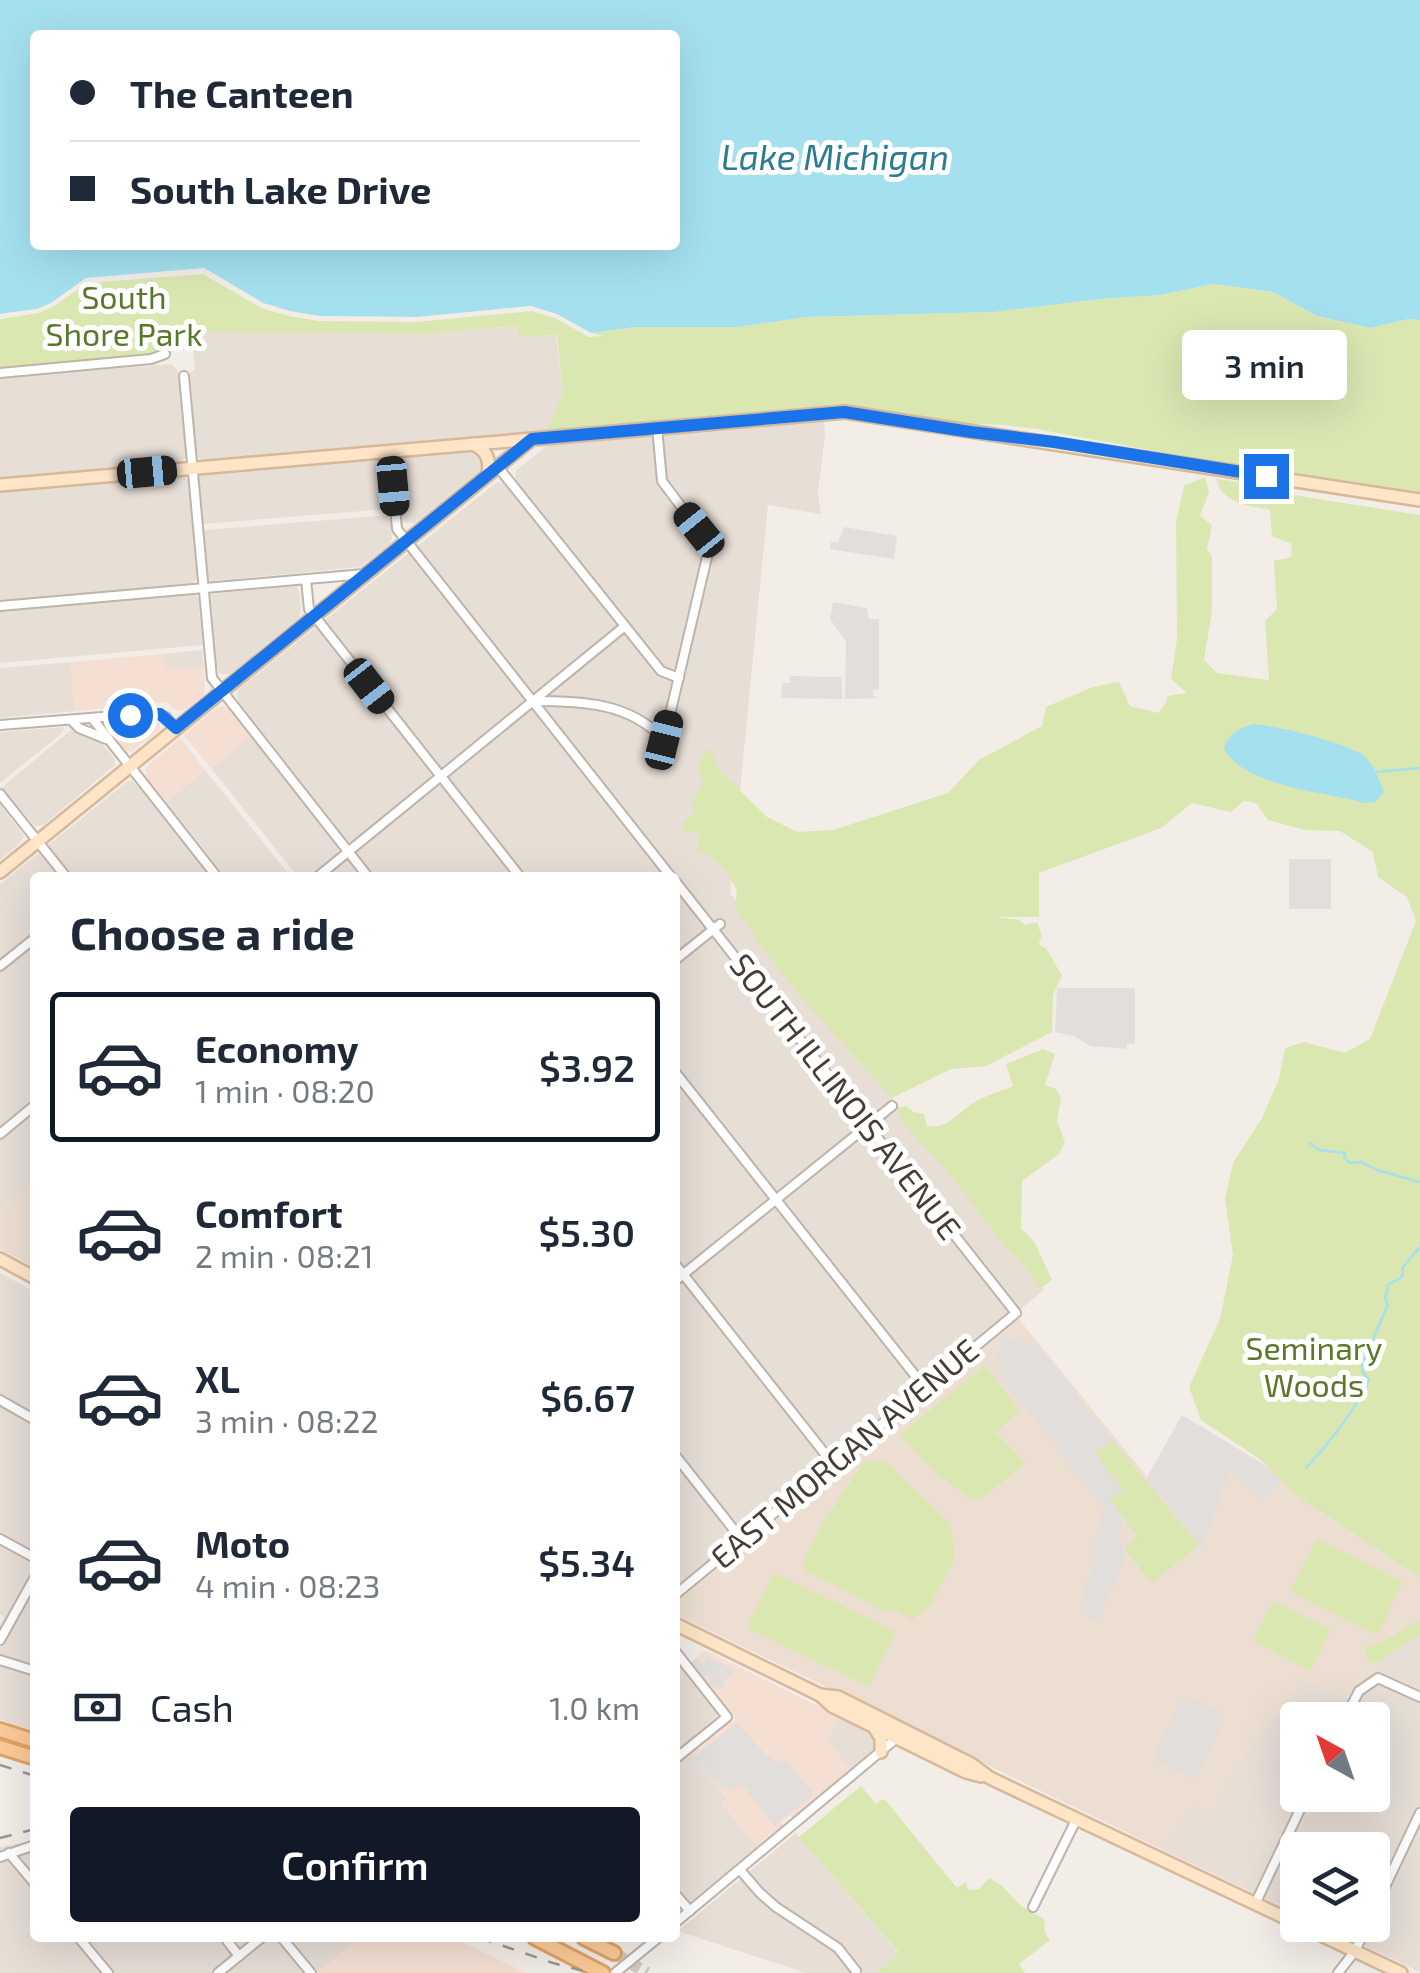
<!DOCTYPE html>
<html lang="en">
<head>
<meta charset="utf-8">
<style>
	:root { --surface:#fff; --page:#f6f6f7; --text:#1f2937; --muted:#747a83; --line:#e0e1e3; --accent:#111827 }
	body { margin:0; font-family:"Exo 2",sans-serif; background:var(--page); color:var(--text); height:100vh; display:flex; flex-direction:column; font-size:38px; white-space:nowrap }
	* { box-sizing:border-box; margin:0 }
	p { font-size:32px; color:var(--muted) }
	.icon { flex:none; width:55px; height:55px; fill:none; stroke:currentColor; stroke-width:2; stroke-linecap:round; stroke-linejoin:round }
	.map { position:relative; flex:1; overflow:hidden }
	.drawer { position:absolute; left:30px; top:872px; width:650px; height:1070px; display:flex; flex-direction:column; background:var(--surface); border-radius:10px; box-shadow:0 10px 40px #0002 }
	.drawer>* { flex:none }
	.hud { position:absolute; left:30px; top:30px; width:650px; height:220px; border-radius:10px; box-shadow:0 10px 40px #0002; display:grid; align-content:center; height:220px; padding:0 40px; background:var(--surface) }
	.needle { width:65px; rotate:320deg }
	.fabs { position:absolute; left:1280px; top:1702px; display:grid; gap:20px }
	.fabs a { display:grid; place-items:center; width:110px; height:110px; border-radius:10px; background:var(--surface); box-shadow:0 10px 40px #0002; font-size:50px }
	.end { position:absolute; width:45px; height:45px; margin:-22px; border:12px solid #1a73e8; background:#fff; box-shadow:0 0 0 5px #fff }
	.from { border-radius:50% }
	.bubble { position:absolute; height:70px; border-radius:10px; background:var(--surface); box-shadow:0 10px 40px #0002; font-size:32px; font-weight:600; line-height:70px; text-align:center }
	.car { position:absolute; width:30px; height:60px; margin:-30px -15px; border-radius:12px; box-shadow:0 0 8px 2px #0007; background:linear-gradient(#222 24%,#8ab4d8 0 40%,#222 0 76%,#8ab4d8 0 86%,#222 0) }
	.hud b { display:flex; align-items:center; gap:35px; height:95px; font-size:38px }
	.hud b+b { border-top:2px solid var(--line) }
	.hud i { width:25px; height:25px; background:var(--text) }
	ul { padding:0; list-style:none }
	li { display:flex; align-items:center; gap:30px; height:150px; margin:0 20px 15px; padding:0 20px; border:5px solid transparent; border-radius:10px }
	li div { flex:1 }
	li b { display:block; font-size:38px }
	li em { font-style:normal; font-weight:600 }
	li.selected { border-color:var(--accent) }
	li>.icon { width:90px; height:90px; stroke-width:1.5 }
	h2 { padding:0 40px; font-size:45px; line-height:120px }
	.pay { display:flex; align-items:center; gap:25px; height:110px; padding:0 40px; font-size:38px }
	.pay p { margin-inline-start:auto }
	.button { display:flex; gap:20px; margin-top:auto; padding:20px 40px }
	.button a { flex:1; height:115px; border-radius:10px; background:var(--accent); color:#fff; font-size:40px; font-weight:600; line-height:115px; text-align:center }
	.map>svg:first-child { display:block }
	.residential { fill:#e7ded6; fill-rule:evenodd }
	.commercial { fill:#f5dfd3 }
	.education { fill:#ecdfd2 }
	.green { fill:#dae7b1 }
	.parking { fill:#e2dedc }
	.water { fill:#a5e0ef; fill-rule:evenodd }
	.pier { fill:#f3ede8 }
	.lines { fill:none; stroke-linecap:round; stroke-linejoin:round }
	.stream { stroke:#a5e0ef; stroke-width:2.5 }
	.primary-tunnel { stroke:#d1cac4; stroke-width:12; stroke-dasharray:12 6; stroke-linecap:butt }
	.street-casing { stroke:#bfb3aa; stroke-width:12 }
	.secondary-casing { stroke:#d6b99a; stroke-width:16 }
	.primary-casing { stroke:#e2a367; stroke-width:18 }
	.street { stroke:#fff; stroke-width:8 }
	.secondary { stroke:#fee5c7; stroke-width:11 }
	.primary { stroke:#fcca98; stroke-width:12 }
	.rail { stroke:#969696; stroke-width:2.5; stroke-dasharray:12 12; stroke-linecap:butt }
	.route { stroke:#1a73e8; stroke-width:12 }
	.labels { text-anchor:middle; stroke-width:10; stroke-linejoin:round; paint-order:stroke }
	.park-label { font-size:32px; fill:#58782a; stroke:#fff }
	.street-label { font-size:32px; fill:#473d36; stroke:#fff }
	.water-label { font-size:35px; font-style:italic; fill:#2b7b91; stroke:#fff }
</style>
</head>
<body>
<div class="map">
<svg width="1420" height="1973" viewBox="0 0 1420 1973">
	<rect width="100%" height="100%" fill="#f3ede8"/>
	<g class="residential">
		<polygon points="518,326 520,337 556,335 563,391 548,430 202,460 197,456 190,372 195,370 191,332 424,334"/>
		<polygon points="172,364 179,373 182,408 180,410 182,416 186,457 182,462 183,475 188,480 197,578 193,583 194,594 198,598 203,645 0,663 0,378"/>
		<polygon points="824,419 825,436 818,493 821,514 768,505 730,893 1044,1290 675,1593 675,878 324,877 355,851 239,702 237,694 239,689 496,483 515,481 516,471 549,444"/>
		<polygon points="473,450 482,454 483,466 480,470 415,523 405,522 402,517 397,459 400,457"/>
		<polygon points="381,458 386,463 388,509 203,524 199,478 203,474"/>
		<polygon points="389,515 392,538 390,544 360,567 212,581 208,576 204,532 206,530"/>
		<polygon points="296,586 299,591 301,608 299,618 230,674 220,674 216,666 211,594"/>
		<polygon points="202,650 204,667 164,670 163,654"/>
		<polygon points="71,662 75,711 0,718 0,668"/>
		<polygon points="64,727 62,733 0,783 0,732"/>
		<polygon points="71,730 98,739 114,758 115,765 43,825 35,826 1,788"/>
		<polygon points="250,736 338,847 338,852 307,877 298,877 211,768"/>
		<polygon points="205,770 291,877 226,877 166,802"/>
		<polygon points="128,781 132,781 142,790 211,877 35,878 35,1181 0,1209 0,884"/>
		<polygon points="0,804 24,836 20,843 0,860"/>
		<polygon points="0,1273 35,1292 35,1731 0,1720 0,1625 4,1617 0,1614"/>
		<path d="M1420,1626V1972L1321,1925H1372V1850H1298L1297,1914L1161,1849L1191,1803L1211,1811L1238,1762L1272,1722L1302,1679L1357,1702L1367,1690L1377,1686L1375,1673L1379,1660ZM1298,1720H1372V1795H1298Z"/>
		<polygon points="675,1659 719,1714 685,1745 727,1798 722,1803 758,1847 675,1914"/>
		<polygon points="838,1716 875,1734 876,1749 851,1770 827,1741"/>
		<polygon points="796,1833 899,1954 877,1973 806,1973 678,1931"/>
		<polygon points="35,1840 35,1938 359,1938 318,1973 0,1973 0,1847"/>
	</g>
	<g class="commercial">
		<polygon points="163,654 165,670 204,667 205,690 202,696 185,710 177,711 167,702 75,711 71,662"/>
		<polygon points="224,706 229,709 250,736 211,768 184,735 217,708"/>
		<polygon points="154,719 160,725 159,731 131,752 124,749 108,727 112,723"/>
		<polygon points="180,738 205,770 166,802 147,778 145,768"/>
		<polygon points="705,1650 838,1716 827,1741 851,1770 793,1817 789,1816 782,1822 782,1826 763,1840 758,1847 722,1802 727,1797 691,1753 698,1748 701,1749 706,1744 706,1741 713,1735 716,1736 721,1732 720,1729 735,1720 689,1664"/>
		<polygon points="359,1938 455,1938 526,1973 318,1973"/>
	</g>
	<g class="education">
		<polygon points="35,1181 35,1268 0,1249 0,1209"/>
		<polygon points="1019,1319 1147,1477 1182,1415 1420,1558 1420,1626 1379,1660 1375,1673 1347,1697 1302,1680 1272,1722 1238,1762 1211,1812 1191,1803 1161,1849 675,1614 675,1603"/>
	</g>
	<g class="green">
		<polygon points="203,268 531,306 591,333 635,327 738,327 807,317 994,312 1100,299 1160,295 1213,284 1273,292 1317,316 1371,328 1408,319 1420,320 1420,493 1171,454 1037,429 1004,425 954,423 840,405 548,430 563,391 557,335 519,337 517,326 424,334 191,332 179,326 180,346 162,343 155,351 144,356 0,368 0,314 17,313 86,278"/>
		<path d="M1205,477L1209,492L1200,516L1212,525L1207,549L1212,556V611L1204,660L1217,673L1269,680L1265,621L1277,609L1274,561L1291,557L1292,544L1272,536L1270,510C1247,505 1223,504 1216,479L1277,487L1286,494L1420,515V1577L1295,1494L1261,1460L1201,1420L1189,1387L1220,1319L1233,1255L1225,1199L1233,1163L1262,1118L1279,1079L1285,1048L1304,1042L1345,1053L1370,1039L1416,921L1407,897L1378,877L1373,852L1340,831L1305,830L1268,820L1256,803L1244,801L1231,812L1192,803L1161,828L1039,873V917H996L1019,920L1026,925L1037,922L1042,937L1039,941L1040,946L1046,948L1062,976L1053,995L1052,1032L986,1066L951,1069L892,1098L805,1002L756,940L735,906L737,891L727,872L712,857L698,850V834L684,831L682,824L695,812L692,801L703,785L698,763L710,747L718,769L767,817L797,832L833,830L948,793L979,760L1042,726L1046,707L1093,687L1119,682L1130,706L1158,713L1165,704L1168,696L1187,693L1171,679L1177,639L1176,522L1184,486Z"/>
		<path d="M1043,1049L1055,1054L1045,1085L1056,1089L1061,1098L1057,1121L1065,1142L1059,1154L1022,1181L1021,1228L1035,1243L1052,1280L1040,1289L1025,1267L1010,1252L943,1166L904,1125L898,1108L906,1106L914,1112L924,1114L927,1126C950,1129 957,1112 975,1102C987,1095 1001,1091 1013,1086L1006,1064Z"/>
		<polygon points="985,1365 1019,1411 995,1433 1026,1463 980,1500 970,1500 944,1478 941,1479 900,1435"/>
		<polygon points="1112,1440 1199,1545 1152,1583 1124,1548 1138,1536 1109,1501 1095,1454"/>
		<polygon points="864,1461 886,1462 950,1524 955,1558 929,1607 912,1620 894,1610 885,1612 805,1570 803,1562 823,1523"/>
		<polygon points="1317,1539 1402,1582 1378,1635 1290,1592"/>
		<polygon points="774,1573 896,1632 869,1687 747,1628"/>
		<polygon points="1273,1601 1331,1630 1310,1671 1253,1641"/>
		<polygon points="1420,1620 1420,1634 1377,1663 1368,1661 1364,1648 1380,1643"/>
		<polygon points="861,1786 876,1804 882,1799 887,1802 957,1888 966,1882 968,1890 979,1889 989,1878 1002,1886 1021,1906 1044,1919 1045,1933 1050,1940 1019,1964 1025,1973 877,1973 899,1953 799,1837"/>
	</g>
	<g class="parking">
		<polygon points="844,527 897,536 894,559 830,549 831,542 838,543"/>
		<polygon points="833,602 867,608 869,619 879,619 879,689 873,690 873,695 878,698 845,699 846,641 830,619"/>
		<polygon points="790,676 842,677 842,699 781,698 782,683 790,683"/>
		<rect x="1289" y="859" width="42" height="50"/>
		<polygon points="1057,988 1135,988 1135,1044 1127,1044 1127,1049 1090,1046 1074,1036 1055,1032"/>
		<polygon points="1021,1336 1028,1345 1035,1342 1112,1440 1095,1454 1123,1489 1110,1501 1120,1513 1123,1530 1117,1532 1118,1540 1124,1543 1123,1563 1098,1622 1079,1611 1085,1596 1084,1587 1097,1559 1093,1553 1103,1506 998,1373 1002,1368 994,1356 1001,1350 999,1342 1006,1337 1009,1341"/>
		<polygon points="1182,1415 1264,1466 1280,1482 1263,1499 1229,1472 1202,1547 1147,1478"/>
		<polygon points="707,1656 734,1670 731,1677 728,1676 721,1690 709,1684 710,1677 707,1675 704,1678 691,1663 697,1658 703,1664"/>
		<polygon points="1192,1697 1219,1710 1217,1716 1224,1720 1195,1779 1153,1758 1181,1700 1189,1703"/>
		<polygon points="736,1723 767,1755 781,1764 786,1760 814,1794 775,1826 741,1784 732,1791 727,1786 722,1790 695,1757"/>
	</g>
	<g class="water">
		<path d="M0,0H1420V320L1408,319L1371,328L1317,316L1273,292L1213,284L1160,295L1100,299L994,312L807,317L738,327H635L591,333L531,306L417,317L319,316L290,311L263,303L213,273L86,278L51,303L37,309L0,314ZM35,35H675V245H35Z"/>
		<path d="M1254,724C1277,726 1348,743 1364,756C1375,765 1379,780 1384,792L1375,802L1364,803C1322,791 1250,788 1224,750C1227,734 1240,728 1254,724Z"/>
	</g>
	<polygon class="pier" points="204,268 263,303 290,311 319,316 417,317 531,306 557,314 591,333 605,336 589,337 555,318 531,311 417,322 319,321 289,316 261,308 203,274 87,283 53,307 39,313 0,319 0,314 37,309 51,303 86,278"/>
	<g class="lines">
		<g class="stream">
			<polyline points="1376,772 1420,768"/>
			<polyline points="1310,1143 1319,1150 1345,1153 1344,1157 1350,1163 1361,1162 1377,1170 1420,1182"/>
			<path d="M1306,1468C1330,1442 1354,1413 1369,1380L1363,1373L1362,1364L1388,1305L1385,1298L1389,1284L1402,1277L1403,1267L1420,1247"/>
		</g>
		<polyline class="primary-tunnel" points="614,1953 647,1973"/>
		<defs>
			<g id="street">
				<polyline points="0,373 151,359 165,354"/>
				<polyline points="184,376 212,678 369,878"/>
				<polyline points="390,451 397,529 672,878"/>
				<polyline points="498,467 661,671 679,678"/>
				<polyline points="306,580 309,609 521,878"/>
				<polyline points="0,606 364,574"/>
				<path d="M533,701C580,701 630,702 664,740L708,553L704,537L662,481L657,427"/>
				<polyline points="92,718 218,878"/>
				<polyline points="71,720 79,728 106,739"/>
				<polyline points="0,725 153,713 166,717 176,729"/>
				<polyline points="0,794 67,878"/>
				<polyline points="316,878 625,626"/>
				<polyline points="675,881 1016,1313 675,1595"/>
				<polyline points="675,960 720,924"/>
				<polyline points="0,966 35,938"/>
				<polyline points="675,1072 925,1388"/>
				<polyline points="0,1134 35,1105"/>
				<polyline points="675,1264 833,1464"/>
				<polyline points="675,1281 892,1106"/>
				<polyline points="0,1400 35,1420"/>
				<polyline points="675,1455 742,1540"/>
				<polyline points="0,1539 35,1558"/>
				<polyline points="0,1640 35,1577"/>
				<polyline points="675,1651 727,1717 675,1759"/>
				<polyline points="0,1660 35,1671"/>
				<polyline points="1344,1720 1359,1691 1378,1678 1420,1697"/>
				<polyline points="9,1853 35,1884"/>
				<polyline points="0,1857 35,1845"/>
				<polyline points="740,1870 760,1893 776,1907 838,1948 856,1971"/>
				<polyline points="675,1894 690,1911"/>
				<polyline points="1255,1904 1307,1795"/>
				<polyline points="1033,1907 1077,1818"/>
				<polyline points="1372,1914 1420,1813"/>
				<polyline points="675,1923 898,1737"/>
				<polyline points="79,1938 108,1973"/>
				<polyline points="225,1938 239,1956"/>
				<polyline points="282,1938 311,1973"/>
				<polyline points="218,1973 261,1938"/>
				<polyline points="615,1973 658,1938"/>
				<polyline points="1338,1973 1355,1951 1367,1925"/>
			</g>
			<g id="secondary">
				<path d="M473,444C488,451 490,460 488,475"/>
				<polyline points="0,485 845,412 1420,500"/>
				<polyline points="0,872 532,439"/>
				<polyline points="0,1259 35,1278"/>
				<polyline points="675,1624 820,1695 838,1697 971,1764 990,1778 1298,1924"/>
				<polyline points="820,1695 832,1706 966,1772 981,1776"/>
				<polyline points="874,1727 881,1738 881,1752"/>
				<polyline points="1300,1925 1401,1973"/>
			</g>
			<g id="primary">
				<polyline points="0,1730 35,1741"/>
				<polyline points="0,1747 35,1758"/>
				<polyline points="535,1938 603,1973"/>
				<polyline points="584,1938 614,1953"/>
			</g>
		</defs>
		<use href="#street" class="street-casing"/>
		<use href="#secondary" class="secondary-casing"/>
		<use href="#primary" class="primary-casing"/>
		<use href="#street" class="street"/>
		<use href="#secondary" class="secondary"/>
		<use href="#primary" class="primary"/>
		<g class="rail">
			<polyline points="0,1765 35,1776"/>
			<polyline points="0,1838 35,1829"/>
			<polyline points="480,1938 553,1963 591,1973"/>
		</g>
	</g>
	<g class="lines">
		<polyline class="route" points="130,715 160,714 176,728 532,439 844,412 971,432 1054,442 1266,476"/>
	</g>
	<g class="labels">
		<g class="park-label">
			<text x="124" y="309">South<tspan x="124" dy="37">Shore Park</tspan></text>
			<text x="1314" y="1360">Seminary<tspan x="1314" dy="37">Woods</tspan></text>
		</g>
		<g class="street-label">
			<text transform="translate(845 1097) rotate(52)" y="11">SOUTH ILLINOIS AVENUE</text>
			<text transform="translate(845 1454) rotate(-40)" y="11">EAST MORGAN AVENUE</text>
		</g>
		<g class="water-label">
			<text x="835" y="170">Lake Michigan</text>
		</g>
	</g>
</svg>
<div class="fabs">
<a><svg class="needle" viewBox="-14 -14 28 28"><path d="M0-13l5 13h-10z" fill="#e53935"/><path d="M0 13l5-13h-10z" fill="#747a83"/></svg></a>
<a><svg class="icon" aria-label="layers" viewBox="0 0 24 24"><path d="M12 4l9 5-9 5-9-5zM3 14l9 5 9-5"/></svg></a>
</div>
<i class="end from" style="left:130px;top:715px"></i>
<i class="end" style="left:1266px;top:476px"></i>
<div class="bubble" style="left:1182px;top:330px;width:165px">3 min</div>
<i class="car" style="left:147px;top:472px;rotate:85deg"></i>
<i class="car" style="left:393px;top:486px;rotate:175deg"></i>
<i class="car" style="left:699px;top:530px;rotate:321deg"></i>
<i class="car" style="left:369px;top:686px;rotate:142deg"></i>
<i class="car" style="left:664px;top:740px;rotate:14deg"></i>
<div class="hud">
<b><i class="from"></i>The Canteen</b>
<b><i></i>South Lake Drive</b>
</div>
<section class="drawer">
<h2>Choose a ride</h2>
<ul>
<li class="selected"><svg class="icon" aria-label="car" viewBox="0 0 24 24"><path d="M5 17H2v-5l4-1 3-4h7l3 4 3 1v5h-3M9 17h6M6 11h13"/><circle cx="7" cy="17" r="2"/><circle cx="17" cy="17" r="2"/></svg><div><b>Economy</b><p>1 min · 08:20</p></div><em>$3.92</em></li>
<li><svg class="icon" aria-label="car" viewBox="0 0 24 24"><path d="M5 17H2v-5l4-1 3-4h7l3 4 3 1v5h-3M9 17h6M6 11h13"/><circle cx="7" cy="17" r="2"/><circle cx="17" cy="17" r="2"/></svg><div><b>Comfort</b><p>2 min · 08:21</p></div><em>$5.30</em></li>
<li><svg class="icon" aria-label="car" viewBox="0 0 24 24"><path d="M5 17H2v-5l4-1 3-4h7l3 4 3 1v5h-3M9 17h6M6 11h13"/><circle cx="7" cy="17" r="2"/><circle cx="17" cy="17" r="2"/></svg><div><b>XL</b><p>3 min · 08:22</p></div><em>$6.67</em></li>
<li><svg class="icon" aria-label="car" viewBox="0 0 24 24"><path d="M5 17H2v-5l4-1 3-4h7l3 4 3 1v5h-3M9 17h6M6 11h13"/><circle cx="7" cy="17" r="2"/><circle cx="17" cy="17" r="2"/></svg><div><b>Moto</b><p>4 min · 08:23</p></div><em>$5.34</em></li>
</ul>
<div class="pay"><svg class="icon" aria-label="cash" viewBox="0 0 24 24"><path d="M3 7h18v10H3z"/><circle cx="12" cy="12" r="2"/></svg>Cash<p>1.0 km</p></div>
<div class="button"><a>Confirm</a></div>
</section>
</div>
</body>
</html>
